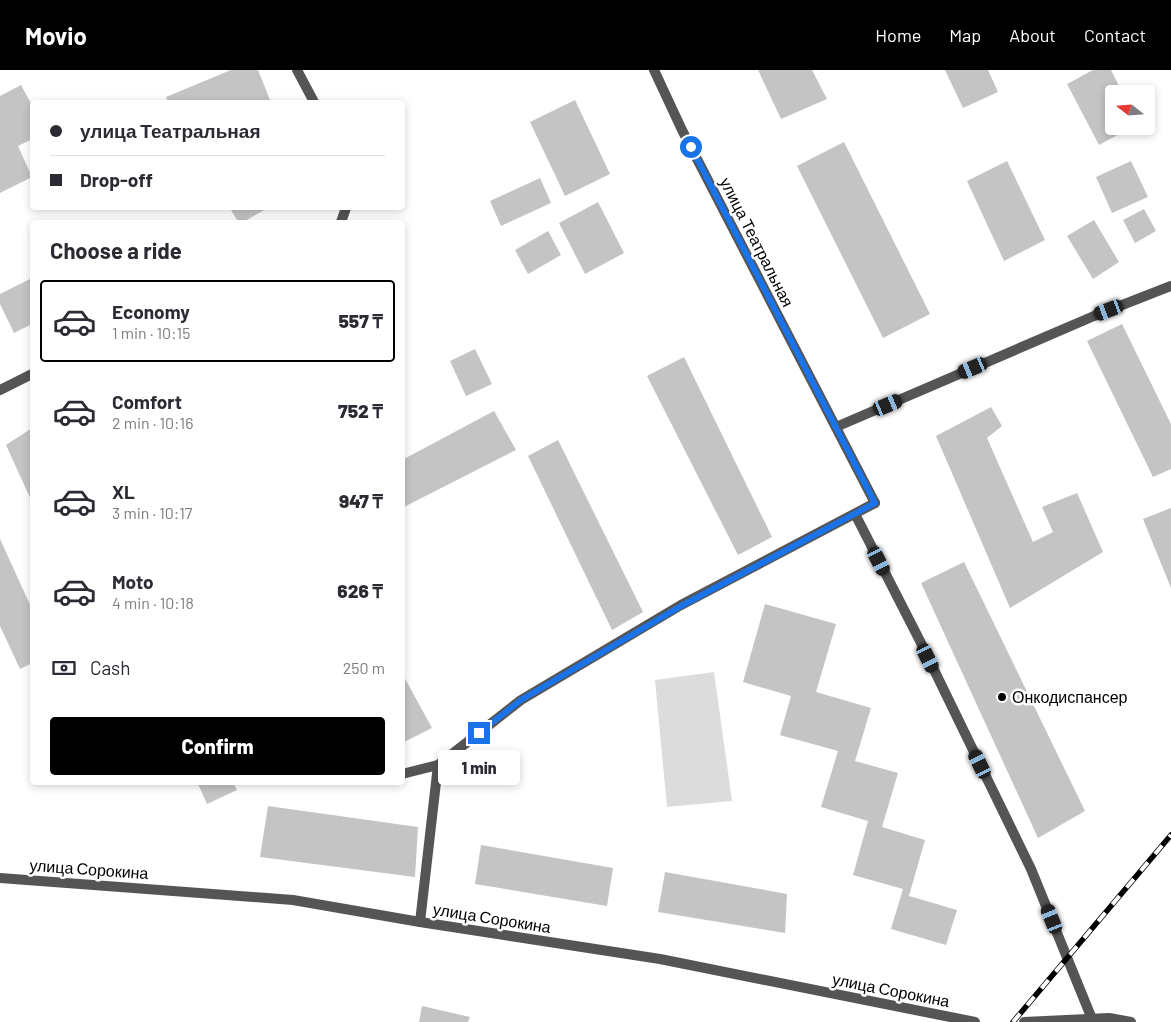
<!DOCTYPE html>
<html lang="en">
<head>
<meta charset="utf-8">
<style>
	:root { --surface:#fff; --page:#f2f2f3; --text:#2b2b33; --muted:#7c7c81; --line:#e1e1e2; --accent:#000 }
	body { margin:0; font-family:Barlow,sans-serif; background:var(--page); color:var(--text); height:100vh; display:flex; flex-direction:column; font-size:19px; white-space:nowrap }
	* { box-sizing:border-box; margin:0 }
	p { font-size:16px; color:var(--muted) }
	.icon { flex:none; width:28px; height:28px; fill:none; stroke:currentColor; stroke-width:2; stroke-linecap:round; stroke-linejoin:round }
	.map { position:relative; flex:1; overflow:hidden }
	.details { position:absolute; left:30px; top:150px; width:375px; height:565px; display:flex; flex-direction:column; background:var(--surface); border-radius:5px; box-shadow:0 2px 8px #0003 }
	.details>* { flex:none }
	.hud { position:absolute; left:30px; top:30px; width:375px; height:110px; border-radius:5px; box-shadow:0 2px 8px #0003; display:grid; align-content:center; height:110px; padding:0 20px; background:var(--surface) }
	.needle { width:32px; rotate:287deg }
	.fabs { position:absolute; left:1105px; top:15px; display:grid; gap:10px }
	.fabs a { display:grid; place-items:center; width:50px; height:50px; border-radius:5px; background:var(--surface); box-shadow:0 2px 8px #0003; font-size:25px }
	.end { position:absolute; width:22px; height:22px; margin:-11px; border:6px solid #1a73e8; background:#fff; box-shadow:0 0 0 2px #fff }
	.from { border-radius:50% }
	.bubble { position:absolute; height:35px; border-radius:5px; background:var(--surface); box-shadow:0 2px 8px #0003; font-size:16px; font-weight:800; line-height:35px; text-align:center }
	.car { position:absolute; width:15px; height:30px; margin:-15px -8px; border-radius:6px; box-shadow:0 0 4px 1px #0007; background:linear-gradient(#222 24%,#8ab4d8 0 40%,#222 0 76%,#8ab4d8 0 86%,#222 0) }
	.hud b { display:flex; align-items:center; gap:18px; height:48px; font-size:19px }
	.hud b+b { border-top:1px solid var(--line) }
	.hud i { width:12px; height:12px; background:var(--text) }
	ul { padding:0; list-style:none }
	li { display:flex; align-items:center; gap:15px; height:82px; margin:0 10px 8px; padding:0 10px; border:2px solid transparent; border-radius:5px }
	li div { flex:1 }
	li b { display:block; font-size:19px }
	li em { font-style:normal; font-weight:800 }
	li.selected { border-color:var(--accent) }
	li>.icon { width:45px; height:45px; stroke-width:1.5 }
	h2 { padding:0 20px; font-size:22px; line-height:60px }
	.pay { display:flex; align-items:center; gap:12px; height:55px; padding:0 20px; font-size:19px }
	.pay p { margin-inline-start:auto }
	.cta { display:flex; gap:10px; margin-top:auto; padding:10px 20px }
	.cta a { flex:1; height:58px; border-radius:5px; background:var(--accent); color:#fff; font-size:20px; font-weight:800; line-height:58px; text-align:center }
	header { display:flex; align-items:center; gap:30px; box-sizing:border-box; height:70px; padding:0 25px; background:var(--accent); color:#fff }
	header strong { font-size:24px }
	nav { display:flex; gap:28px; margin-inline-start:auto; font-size:18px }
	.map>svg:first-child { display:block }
	.green { fill:#dcdcdc }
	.building { fill:#c4c4c4 }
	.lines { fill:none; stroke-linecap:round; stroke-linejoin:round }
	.service { stroke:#555; stroke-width:10 }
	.minor { stroke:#555; stroke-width:10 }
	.rail-casing { stroke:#000; stroke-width:5.5 }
	.rail { stroke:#fff; stroke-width:4; stroke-dasharray:11; stroke-linecap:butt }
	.route { stroke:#1a73e8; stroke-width:6 }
	.poi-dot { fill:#000; stroke:#fff; stroke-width:2 }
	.labels { text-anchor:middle; stroke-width:5; stroke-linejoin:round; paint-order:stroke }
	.street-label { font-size:16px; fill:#000; stroke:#fff }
	.poi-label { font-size:16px; fill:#000; stroke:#fff; text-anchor:start }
</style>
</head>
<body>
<header>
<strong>Movio</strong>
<nav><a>Home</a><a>Map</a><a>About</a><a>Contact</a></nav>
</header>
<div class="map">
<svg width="1171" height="952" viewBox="0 0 1171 952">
	<rect width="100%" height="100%" fill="#fff"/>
	<polygon class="green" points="714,602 732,731 667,737 655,610"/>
	<g class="building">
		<polygon points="231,0 258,0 270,30 264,32 168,32 166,27"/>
		<polygon points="758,0 812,0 827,29 781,49"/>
		<polygon points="945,0 988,0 998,22 963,38"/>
		<polygon points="1093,0 1111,0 1123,24 1114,24 1114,56 1134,56 1099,75 1067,14"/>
		<polygon points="21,15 32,35 32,69 18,76 32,107 0,123 0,26"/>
		<polygon points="575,30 610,104 565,126 530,52"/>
		<polygon points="844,72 930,244 883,268 797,96"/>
		<polygon points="1007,91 1045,170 1004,191 967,111"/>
		<polygon points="1131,91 1148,127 1112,143 1096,107"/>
		<polygon points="540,108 551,133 501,156 490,131"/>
		<polygon points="598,132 624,183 585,204 559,153"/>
		<polygon points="230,138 268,138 243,152 238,152"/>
		<polygon points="1144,139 1156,161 1135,173 1123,150"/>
		<polygon points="1094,150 1119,192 1093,209 1067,166"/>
		<polygon points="548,161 561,185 528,204 515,180"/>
		<polygon points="32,208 32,254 14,263 0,234 0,224"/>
		<polygon points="1122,254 1171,354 1171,399 1153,407 1087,271"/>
		<polygon points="475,279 492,314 466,326 450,291"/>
		<polygon points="684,287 772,467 738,485 647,306"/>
		<polygon points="991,337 1002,356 987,368 1033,472 1053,462 1042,437 1077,423 1103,482 1010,538 936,366"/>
		<polygon points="494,341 516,380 402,438 402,390"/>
		<polygon points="32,358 32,432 6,375"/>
		<polygon points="558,370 643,542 612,560 528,386"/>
		<polygon points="1171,438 1171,518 1143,449"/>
		<polygon points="0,469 32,539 32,593 20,599 0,556"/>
		<polygon points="964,492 1085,741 1038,768 921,513"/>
		<polygon points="765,534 836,554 816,622 871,638 855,691 898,703 882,757 925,770 909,826 957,840 946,875 891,859 903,819 853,805 868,751 821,737 838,681 780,665 791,626 743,612"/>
		<polygon points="402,603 432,658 402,673"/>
		<polygon points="197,712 233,712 237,720 207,734"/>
		<polygon points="268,736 418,757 415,807 260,787"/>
		<polygon points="481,775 613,798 607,836 475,814"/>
		<polygon points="665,802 787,824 785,863 658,842"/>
		<polygon points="422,936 470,947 468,952 419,952"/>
	</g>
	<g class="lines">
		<g class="service">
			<polyline points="855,444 920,571 1031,799 1092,949"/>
			<polyline points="402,704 438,695"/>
			<polyline points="420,852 438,695 521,630 681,535 875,433"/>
		</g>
		<g class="minor">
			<polyline points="297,0 314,32"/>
			<polyline points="654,0 682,60 875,433"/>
			<polyline points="341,152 346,138"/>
			<polyline points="0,320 32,304"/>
			<polyline points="836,357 1094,246 1171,216"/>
			<polyline points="0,808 293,830 420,852 660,889 975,952"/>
			<polyline points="1024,952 1109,948 1131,952"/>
		</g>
		<defs>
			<polyline id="rail" points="1013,952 1171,765"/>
		</defs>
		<use href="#rail" class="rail-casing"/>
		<use href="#rail" class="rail"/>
	</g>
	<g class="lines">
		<polyline class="route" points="479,663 521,630 681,536 875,433 691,77"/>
	</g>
	<circle class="poi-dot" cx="1002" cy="627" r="5"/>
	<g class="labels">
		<g class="street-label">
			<text transform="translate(757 172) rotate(63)" y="6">улица Театральная</text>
			<text transform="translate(89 799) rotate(4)" y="6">улица Сорокина</text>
			<text transform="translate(492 848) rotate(9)" y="6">улица Сорокина</text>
			<text transform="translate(891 920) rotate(11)" y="6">улица Сорокина</text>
		</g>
		<g class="poi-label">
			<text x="1012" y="633">Онкодиспансер</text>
		</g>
	</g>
</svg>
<div class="fabs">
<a><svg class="needle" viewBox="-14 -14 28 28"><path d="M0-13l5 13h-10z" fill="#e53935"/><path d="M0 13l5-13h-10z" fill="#7c7c81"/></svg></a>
</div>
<i class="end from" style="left:691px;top:77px"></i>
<i class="end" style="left:479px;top:663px"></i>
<div class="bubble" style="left:438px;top:680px;width:82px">1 min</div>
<i class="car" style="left:1109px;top:240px;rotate:249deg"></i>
<i class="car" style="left:973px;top:298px;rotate:247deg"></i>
<i class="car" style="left:888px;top:335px;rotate:67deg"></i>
<i class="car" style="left:879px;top:491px;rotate:153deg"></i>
<i class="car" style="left:928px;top:588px;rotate:154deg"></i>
<i class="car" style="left:980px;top:694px;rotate:334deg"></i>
<i class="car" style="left:1052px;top:849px;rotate:338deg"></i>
<div class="hud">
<b><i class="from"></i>улица Театральная</b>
<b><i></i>Drop-off</b>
</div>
<section class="details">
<h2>Choose a ride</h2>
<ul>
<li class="selected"><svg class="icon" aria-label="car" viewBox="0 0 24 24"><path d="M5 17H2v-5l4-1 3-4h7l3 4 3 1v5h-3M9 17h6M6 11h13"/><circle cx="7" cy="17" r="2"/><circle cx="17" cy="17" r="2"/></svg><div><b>Economy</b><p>1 min · 10:15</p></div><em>557 ₸</em></li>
<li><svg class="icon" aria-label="car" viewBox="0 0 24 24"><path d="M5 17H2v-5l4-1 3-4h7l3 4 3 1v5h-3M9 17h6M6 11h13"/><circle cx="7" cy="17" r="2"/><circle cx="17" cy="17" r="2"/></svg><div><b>Comfort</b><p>2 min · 10:16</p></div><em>752 ₸</em></li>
<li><svg class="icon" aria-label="car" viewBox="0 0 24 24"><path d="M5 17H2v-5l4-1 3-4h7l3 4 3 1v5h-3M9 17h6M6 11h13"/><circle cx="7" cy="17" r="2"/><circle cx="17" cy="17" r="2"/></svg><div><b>XL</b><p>3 min · 10:17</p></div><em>947 ₸</em></li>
<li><svg class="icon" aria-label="car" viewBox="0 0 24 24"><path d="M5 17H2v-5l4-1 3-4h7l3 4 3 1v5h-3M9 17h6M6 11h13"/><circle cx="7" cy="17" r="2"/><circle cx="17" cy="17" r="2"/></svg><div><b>Moto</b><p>4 min · 10:18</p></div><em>626 ₸</em></li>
</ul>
<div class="pay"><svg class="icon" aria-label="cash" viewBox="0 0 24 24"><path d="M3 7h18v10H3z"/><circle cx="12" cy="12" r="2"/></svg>Cash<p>250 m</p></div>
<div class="cta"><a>Confirm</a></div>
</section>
</div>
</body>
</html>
